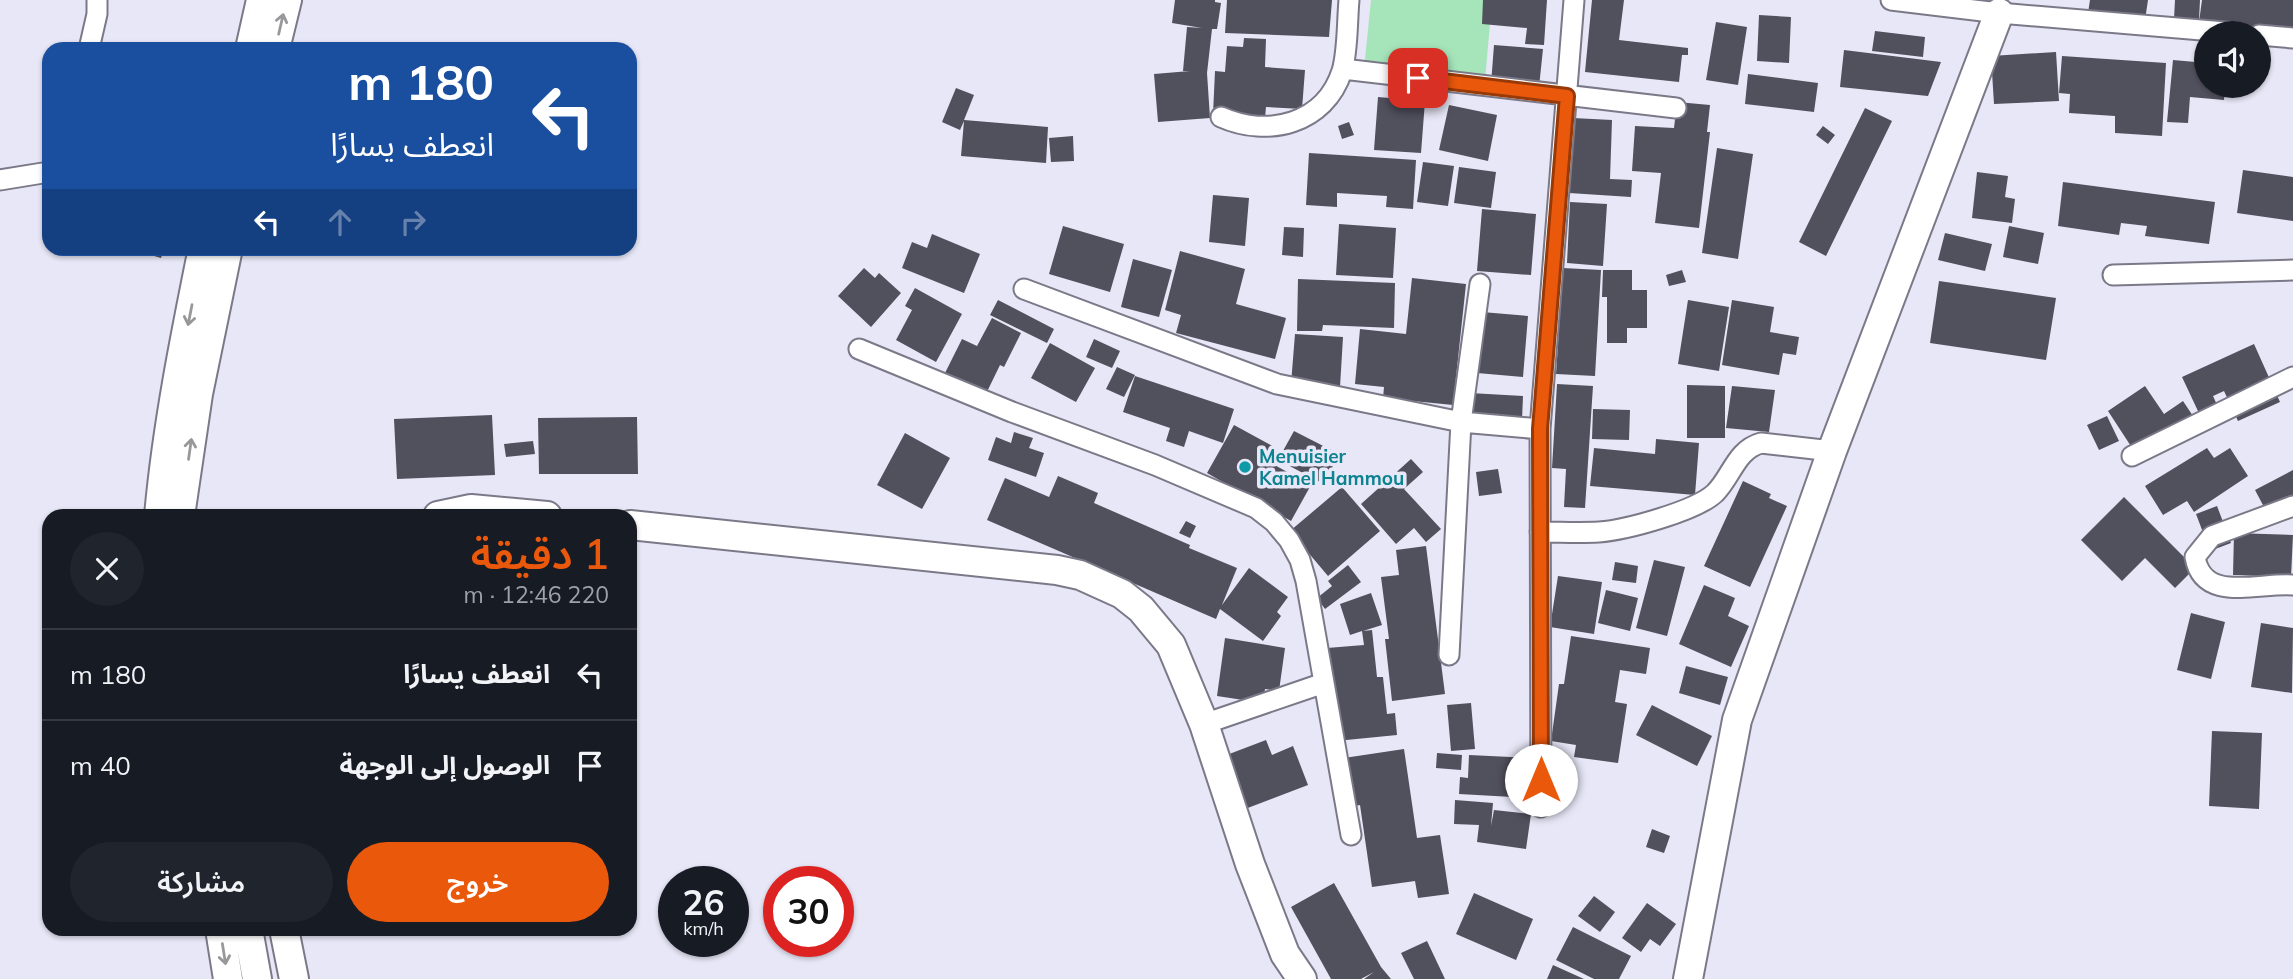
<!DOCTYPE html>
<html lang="ar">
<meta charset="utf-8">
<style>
:root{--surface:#171b24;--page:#20242c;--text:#f1f3f6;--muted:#9ea1a6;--line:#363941;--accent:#ea580c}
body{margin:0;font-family:Mulish,"Noto Sans Arabic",sans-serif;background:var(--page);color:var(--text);direction:rtl;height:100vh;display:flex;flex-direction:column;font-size:26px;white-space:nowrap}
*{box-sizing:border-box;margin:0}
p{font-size:23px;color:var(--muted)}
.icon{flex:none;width:38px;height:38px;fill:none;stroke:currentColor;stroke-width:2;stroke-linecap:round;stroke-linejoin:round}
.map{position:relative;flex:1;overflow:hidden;direction:ltr}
.drawer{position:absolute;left:42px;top:509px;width:595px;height:427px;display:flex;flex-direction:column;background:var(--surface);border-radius:21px;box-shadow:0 2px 5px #0004;direction:rtl}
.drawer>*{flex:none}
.guide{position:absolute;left:42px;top:42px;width:595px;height:214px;border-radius:21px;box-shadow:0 2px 5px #0004;direction:rtl;background:#1a4fa0;color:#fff;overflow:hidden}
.tools{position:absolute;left:2194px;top:21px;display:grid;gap:14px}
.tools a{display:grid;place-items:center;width:77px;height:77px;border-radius:50%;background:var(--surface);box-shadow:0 2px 5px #0004;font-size:35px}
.speed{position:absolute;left:658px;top:866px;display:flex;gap:14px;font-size:35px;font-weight:700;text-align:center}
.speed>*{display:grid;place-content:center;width:91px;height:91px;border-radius:50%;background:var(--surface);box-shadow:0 2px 5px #0004;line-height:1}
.speed small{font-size:18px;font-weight:400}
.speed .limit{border:10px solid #d22;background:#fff;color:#111}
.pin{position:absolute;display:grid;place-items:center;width:60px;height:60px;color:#fff;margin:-30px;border-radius:14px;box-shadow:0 4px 10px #0006}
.me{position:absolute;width:77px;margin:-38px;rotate:0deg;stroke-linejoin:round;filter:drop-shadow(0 0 5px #0008)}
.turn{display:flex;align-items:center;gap:24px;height:147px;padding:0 28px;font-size:32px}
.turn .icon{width:91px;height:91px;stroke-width:2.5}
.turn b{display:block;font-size:49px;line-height:60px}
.lanes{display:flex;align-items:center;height:66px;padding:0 28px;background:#0003;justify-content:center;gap:35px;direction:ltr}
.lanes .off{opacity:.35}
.round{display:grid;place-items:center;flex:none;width:74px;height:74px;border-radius:37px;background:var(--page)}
.overview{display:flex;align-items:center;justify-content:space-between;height:119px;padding:0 28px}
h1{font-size:42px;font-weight:600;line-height:52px;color:var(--accent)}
.cta{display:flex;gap:14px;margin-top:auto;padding:14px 28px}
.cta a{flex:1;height:80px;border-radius:42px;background:var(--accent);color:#fff;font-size:28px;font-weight:600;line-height:80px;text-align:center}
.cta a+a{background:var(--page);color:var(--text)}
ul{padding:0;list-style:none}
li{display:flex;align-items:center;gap:21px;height:91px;padding:0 28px;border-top:2px solid var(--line)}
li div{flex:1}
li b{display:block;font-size:26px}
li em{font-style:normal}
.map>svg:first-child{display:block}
.green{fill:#a6e5ba}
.building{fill:#51505d}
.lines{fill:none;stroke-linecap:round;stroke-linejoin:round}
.street-casing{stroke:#7b7988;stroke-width:23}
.secondary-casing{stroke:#7b7988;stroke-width:32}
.street{stroke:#fff;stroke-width:19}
.secondary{stroke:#fff;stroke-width:28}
.oneway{stroke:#98979a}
.route-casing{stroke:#983908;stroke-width:18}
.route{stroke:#ea580c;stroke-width:12}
.culture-dot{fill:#0f9aa8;stroke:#e8e7f7;stroke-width:2.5}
.labels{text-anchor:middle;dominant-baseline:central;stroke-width:7;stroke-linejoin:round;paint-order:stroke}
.culture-label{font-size:19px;font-weight:bold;fill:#0d838f;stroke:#e8e7f7;text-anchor:start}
</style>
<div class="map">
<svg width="2293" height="979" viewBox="0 0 2293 979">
<rect width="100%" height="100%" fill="#e8e7f7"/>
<path class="green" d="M 1371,0 L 1492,0 L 1485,81 L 1364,69 Z"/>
<path class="building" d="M 1175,0 L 1215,0 L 1215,2 L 1221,3 L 1217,29 L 1212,29 L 1207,73 L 1210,118 L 1158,122 L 1154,74 L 1190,71 L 1183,71 L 1187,27 L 1202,28 L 1172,23 Z
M 1227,0 L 1332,0 L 1329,37 L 1225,33 Z
M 1483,0 L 1547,0 L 1544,45 L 1525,44 L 1527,28 L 1482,24 Z
M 1592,0 L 1624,0 L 1619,40 L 1688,48 L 1688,55 L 1682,55 L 1679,82 L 1585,72 Z
M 2090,0 L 2148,0 L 2145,20 L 2088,13 Z
M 2175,0 L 2200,0 L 2199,20 L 2174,19 Z
M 2202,0 L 2293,0 L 2293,33 L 2199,22 Z
M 1759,15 L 1791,17 L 1789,63 L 1757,61 Z
M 1716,22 L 1747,27 L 1738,85 L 1706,80 Z
M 1875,31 L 1925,37 L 1923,57 L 1872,51 Z
M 1244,38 L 1266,39 L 1265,67 L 1305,70 L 1302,109 L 1266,107 L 1265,118 L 1213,114 L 1215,71 L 1225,72 L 1227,46 L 1243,47 Z
M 1494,45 L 1543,49 L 1539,87 L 1491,84 Z
M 1844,50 L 1941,62 L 1928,96 L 1840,87 Z
M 2056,52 L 2059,101 L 1994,104 L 1991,56 Z
M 2062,56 L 2166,63 L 2162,136 L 2115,133 L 2115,116 L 2069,113 L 2070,94 L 2059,93 Z
M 2173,60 L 2207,63 L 2207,86 L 2225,86 L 2224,100 L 2190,97 L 2188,123 L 2167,122 Z
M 1748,74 L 1818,83 L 1814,112 L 1745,104 Z
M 956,88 L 974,95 L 964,120 L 1048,127 L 1046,163 L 961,156 L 964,121 L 960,130 L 942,122 Z
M 1378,97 L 1425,101 L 1421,153 L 1374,150 Z
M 1677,102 L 1710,105 L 1707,132 L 1710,132 L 1699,228 L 1655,223 L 1661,173 L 1632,171 L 1635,126 L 1674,128 Z
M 1449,105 L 1497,115 L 1488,161 L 1439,150 Z
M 1865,108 L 1892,121 L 1826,256 L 1799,242 Z
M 1573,118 L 1612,120 L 1610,179 L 1632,180 L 1631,197 L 1569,193 Z
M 1349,122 L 1354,135 L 1342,139 L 1338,126 Z
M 1823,126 L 1835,135 L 1828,144 L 1816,135 Z
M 1073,136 L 1074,161 L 1051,162 L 1049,138 Z
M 1717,148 L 1753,154 L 1738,259 L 1702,253 Z
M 1309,153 L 1416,160 L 1413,209 L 1386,207 L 1387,196 L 1337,193 L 1337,207 L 1306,205 Z
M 1423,162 L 1454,166 L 1448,206 L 1417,202 Z
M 1459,167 L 1496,172 L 1491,208 L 1454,203 Z
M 2243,170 L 2293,177 L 2293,221 L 2237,213 Z
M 1977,172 L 2008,176 L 2005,197 L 2015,199 L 2012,223 L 1972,218 Z
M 2063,182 L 2215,202 L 2209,244 L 2145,236 L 2147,226 L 2121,223 L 2119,235 L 2058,226 Z
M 1213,195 L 1249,198 L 1245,246 L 1209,242 Z
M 1570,202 L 1607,204 L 1603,266 L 1567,263 Z
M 1482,209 L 1536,214 L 1531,275 L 1477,271 Z
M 1339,224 L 1396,228 L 1393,278 L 1336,275 Z
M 1063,226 L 1124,244 L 1110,292 L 1049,274 Z
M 2009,226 L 2044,233 L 2038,264 L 2003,257 Z
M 1284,227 L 1304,228 L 1303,257 L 1282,255 Z
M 1945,233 L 1992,244 L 1985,271 L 1938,260 Z
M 932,234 L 980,254 L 964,293 L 902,268 L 912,242 L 927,248 Z
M 143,248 L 164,248 L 161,258 L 141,252 Z
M 1180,251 L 1245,269 L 1236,304 L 1286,318 L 1275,359 L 1176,333 L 1181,315 L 1165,310 Z
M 1133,259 L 1172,270 L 1159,317 L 1121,307 Z
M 864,268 L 875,278 L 879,273 L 901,293 L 871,327 L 838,296 Z
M 1563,268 L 1601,270 L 1595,376 L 1556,374 Z
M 1603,270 L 1632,270 L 1632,290 L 1647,290 L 1647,328 L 1627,328 L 1627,343 L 1607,343 L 1607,297 L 1602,297 Z
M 1682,270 L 1686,282 L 1669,286 L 1666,275 Z
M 1412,278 L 1466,284 L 1453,405 L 1383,398 L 1384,387 L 1355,384 L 1360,329 L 1406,334 Z
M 1298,279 L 1395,283 L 1394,328 L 1323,325 L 1322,331 L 1297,331 Z
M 1939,281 L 2056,298 L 2046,360 L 1930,343 Z
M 915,288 L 962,314 L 936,362 L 896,340 L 912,310 L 905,306 Z
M 998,300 L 1054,329 L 1047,343 L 990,315 Z
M 1688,300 L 1729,307 L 1719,371 L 1678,364 Z
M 1732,300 L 1774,307 L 1770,332 L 1799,337 L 1796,355 L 1783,353 L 1779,375 L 1722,365 Z
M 1482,312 L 1528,316 L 1523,377 L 1477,373 Z
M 992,318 L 1021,333 L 1004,367 L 1000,365 L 983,400 L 942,379 L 962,339 L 977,346 Z
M 1295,334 L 1343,337 L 1340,387 L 1291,384 Z
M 1094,339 L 1120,351 L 1112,368 L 1086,357 Z
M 1050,343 L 1095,368 L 1076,402 L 1031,378 Z
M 2254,344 L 2280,402 L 2238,421 L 2224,391 L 2213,396 L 2223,418 L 2205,426 L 2182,377 Z
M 1117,367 L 1135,375 L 1124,397 L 1106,389 Z
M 1135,376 L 1234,409 L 1223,443 L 1189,431 L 1184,447 L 1166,441 L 1170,428 L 1123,412 Z
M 1557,384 L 1593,386 L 1585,508 L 1564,507 L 1566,469 L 1552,468 Z
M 1687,385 L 1725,386 L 1725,438 L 1687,438 Z
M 1732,386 L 1775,390 L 1769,432 L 1726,428 Z
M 2145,386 L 2164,414 L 2183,401 L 2195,419 L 2138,457 L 2108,411 Z
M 1470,393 L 1523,396 L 1522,420 L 1468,416 Z
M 1593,409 L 1630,410 L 1629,440 L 1592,439 Z
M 492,415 L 495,475 L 397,479 L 394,419 Z
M 2107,416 L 2119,441 L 2099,450 L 2087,425 Z
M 637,417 L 638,474 L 539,474 L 538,418 Z
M 1234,425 L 1276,448 L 1269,462 L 1311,485 L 1291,521 L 1207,473 Z
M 1294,431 L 1339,454 L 1324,484 L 1278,460 Z
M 1014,432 L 1033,438 L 1029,448 L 1044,453 L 1036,477 L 988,460 L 996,437 L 1011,443 Z
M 905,433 L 950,458 L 922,509 L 877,485 Z
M 1656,439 L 1699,443 L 1695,495 L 1590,486 L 1594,448 L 1655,454 Z
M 533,441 L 535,454 L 506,457 L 504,444 Z
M 2207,448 L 2214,458 L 2230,448 L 2248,476 L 2194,512 L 2187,501 L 2163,515 L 2145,486 Z
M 1411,459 L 1423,472 L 1404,489 L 1441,529 L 1426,542 L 1414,528 L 1396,544 L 1361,504 Z
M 1498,469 L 1502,493 L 1479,496 L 1476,472 Z
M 2293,470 L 2293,513 L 2273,524 L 2255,490 Z
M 1058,476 L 1098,493 L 1094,503 L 1190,545 L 1189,548 L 1237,568 L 1222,605 L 1249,568 L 1288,597 L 1277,612 L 1281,616 L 1263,641 L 1220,609 L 1216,619 L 987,520 L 1005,478 L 1049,497 Z
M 1743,481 L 1771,494 L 1769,498 L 1787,506 L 1750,587 L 1704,566 Z
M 1342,487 L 1380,531 L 1328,576 L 1290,531 Z
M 2124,497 L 2195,568 L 2175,588 L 2145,558 L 2122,581 L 2081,540 Z
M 2217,506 L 2231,543 L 2210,551 L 2196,514 Z
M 1186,521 L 1196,526 L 1190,538 L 1179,533 Z
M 2234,533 L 2293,535 L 2291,577 L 2233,575 Z
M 1426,546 L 1445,694 L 1392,701 L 1385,639 L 1389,639 L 1381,577 L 1399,575 L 1396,550 Z
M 1654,560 L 1685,567 L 1667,636 L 1636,628 Z
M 1615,562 L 1638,566 L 1636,583 L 1612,580 Z
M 1348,565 L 1361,582 L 1325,609 L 1317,598 L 1332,586 L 1328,581 Z
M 1558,576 L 1602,582 L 1594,634 L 1550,627 Z
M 1704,585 L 1735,598 L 1728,616 L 1749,626 L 1731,667 L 1679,644 Z
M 1606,590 L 1638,598 L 1630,631 L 1598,623 Z
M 1371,593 L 1382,625 L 1363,631 L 1372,630 L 1377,677 L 1383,677 L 1387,714 L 1395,713 L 1397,735 L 1336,741 L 1327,648 L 1364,645 L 1362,631 L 1350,635 L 1340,604 Z
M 2191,613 L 2225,622 L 2211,679 L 2177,670 Z
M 2261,623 L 2293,628 L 2292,693 L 2251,687 Z
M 1571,636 L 1650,648 L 1646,674 L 1620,670 L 1615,702 L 1627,704 L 1618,763 L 1574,757 L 1576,745 L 1551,741 L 1559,684 L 1564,684 Z
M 1225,638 L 1285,648 L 1279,691 L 1265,689 L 1263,703 L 1217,696 Z
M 1686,666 L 1728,677 L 1720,705 L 1679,693 Z
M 1471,703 L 1475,749 L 1451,751 L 1447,705 Z
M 1652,705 L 1712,736 L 1697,766 L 1636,735 Z
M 2212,731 L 2262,733 L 2259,809 L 2209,806 Z
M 1266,740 L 1272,755 L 1293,746 L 1308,785 L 1245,809 L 1224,756 Z
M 1404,749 L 1417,838 L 1440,835 L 1449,894 L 1418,898 L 1415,881 L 1372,887 L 1360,805 L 1351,807 L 1344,758 Z
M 1437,753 L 1462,755 L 1461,770 L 1436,768 Z
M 1469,755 L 1533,758 L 1531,798 L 1459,794 L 1460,777 L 1468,778 Z
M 1455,800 L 1493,803 L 1491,826 L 1494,810 L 1531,814 L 1526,849 L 1477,842 L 1479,825 L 1454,824 Z
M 1652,829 L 1670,836 L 1664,853 L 1646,847 Z
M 1334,883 L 1381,967 L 1391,979 L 1364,979 L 1374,972 L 1361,979 L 1331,979 L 1291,907 Z
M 1474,893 L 1533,919 L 1516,960 L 1456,934 Z
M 1594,896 L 1615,912 L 1600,932 L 1578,916 Z
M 1647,903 L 1676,924 L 1660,946 L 1650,939 L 1641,952 L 1622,938 Z
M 1573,927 L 1631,956 L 1619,979 L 1594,979 L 1556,960 Z
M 1427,941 L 1445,979 L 1414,979 L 1401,953 Z
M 1553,965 L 1584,979 L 1547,979 Z"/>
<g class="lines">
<g class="street-casing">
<path id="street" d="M 1891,0 L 1999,13 L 2237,33
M 2259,35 L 2293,38
M 89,49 L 97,14 L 97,0
M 1343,69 L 1676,108
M 1221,117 C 1268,138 1325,124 1342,71 C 1348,51 1347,21 1349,0
M 0,180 L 49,172
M 2113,275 L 2293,270
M 1024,289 L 1277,384 L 1461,422 L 1540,429
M 859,349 L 1012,412 L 1155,465 L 1256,508 L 1274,522 L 1289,540 L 1300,560 L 1306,581 L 1351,835
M 2132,456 L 2293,377
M 2293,506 L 2212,536 L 2195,557 C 2203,604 2259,582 2293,585
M 1540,532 C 1560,532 1580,533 1599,532 C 1626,530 1696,511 1715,493 C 1732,476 1736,450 1761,443 L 1832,451
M 1449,655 L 1461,422 L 1480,284
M 1204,724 L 1324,683
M 1541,807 L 1540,429 L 1574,0"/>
</g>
<g class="secondary-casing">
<path id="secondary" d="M 250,49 L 261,0
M 275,49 L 287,0
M 159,516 C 167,426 185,337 203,248
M 180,516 L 198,394 L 228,248
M 438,516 L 471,509 L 547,516
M 630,525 L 1057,570 L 1080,575 L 1122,594 L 1141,609 L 1171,645 L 1204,724 L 1250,864 L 1285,954 L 1302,979
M 220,929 L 228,979
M 248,929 L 257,979
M 284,929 L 294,979
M 1688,979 L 1737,720 L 1832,451 L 1999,13"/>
</g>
<use href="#street" class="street"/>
<use href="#secondary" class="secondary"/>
</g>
<defs><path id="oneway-shaft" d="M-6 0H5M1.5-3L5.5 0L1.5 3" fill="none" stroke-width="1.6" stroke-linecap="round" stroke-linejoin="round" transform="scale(1.75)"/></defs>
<g class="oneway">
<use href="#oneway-shaft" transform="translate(281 24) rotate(-77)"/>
<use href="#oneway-shaft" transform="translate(190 315) rotate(101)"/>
<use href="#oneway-shaft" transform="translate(190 449) rotate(-82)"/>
<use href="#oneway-shaft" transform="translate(224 954) rotate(81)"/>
</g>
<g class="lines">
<g class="route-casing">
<path id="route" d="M 1418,78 L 1567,96 L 1540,429 L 1541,780"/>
</g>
<use href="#route" class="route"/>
</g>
<circle class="culture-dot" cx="1245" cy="467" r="7"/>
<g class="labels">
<g class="culture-label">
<text x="1259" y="456">Menuisier<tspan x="1259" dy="22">Kamel Hammou</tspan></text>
</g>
</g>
</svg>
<div class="tools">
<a><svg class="icon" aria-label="sound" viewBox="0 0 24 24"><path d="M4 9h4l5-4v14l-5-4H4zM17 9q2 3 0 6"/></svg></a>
</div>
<div class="speed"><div>26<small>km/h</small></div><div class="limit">30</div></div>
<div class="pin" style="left:1418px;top:78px;background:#d93025"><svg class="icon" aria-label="arrive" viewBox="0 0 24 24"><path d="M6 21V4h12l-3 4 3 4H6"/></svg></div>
<svg class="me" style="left:1541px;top:780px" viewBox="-20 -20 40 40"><circle r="19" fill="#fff"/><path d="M0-13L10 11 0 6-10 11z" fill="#ea580c"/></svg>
<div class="guide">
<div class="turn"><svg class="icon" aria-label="left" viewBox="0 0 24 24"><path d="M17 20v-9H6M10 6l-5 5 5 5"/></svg><div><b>180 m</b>انعطف يسارًا</div></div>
<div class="lanes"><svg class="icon" aria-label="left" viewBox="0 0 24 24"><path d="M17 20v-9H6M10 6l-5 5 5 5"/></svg><svg class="icon off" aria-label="ahead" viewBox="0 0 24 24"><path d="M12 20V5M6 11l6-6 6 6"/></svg><svg class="icon off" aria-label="right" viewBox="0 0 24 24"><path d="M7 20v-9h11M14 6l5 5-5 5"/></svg></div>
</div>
<section class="drawer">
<div class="overview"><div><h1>1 دقيقة</h1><p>220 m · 12:46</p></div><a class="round"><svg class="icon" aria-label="close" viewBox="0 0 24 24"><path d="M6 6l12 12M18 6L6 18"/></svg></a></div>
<ul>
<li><svg class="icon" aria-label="left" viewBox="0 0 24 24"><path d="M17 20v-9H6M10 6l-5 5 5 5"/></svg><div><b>انعطف يسارًا</b></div><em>180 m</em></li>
<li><svg class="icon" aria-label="arrive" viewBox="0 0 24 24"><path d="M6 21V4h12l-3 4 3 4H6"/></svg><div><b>الوصول إلى الوجهة</b></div><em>40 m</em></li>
</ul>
<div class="cta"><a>خروج</a><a>مشاركة</a></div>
</section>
</div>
